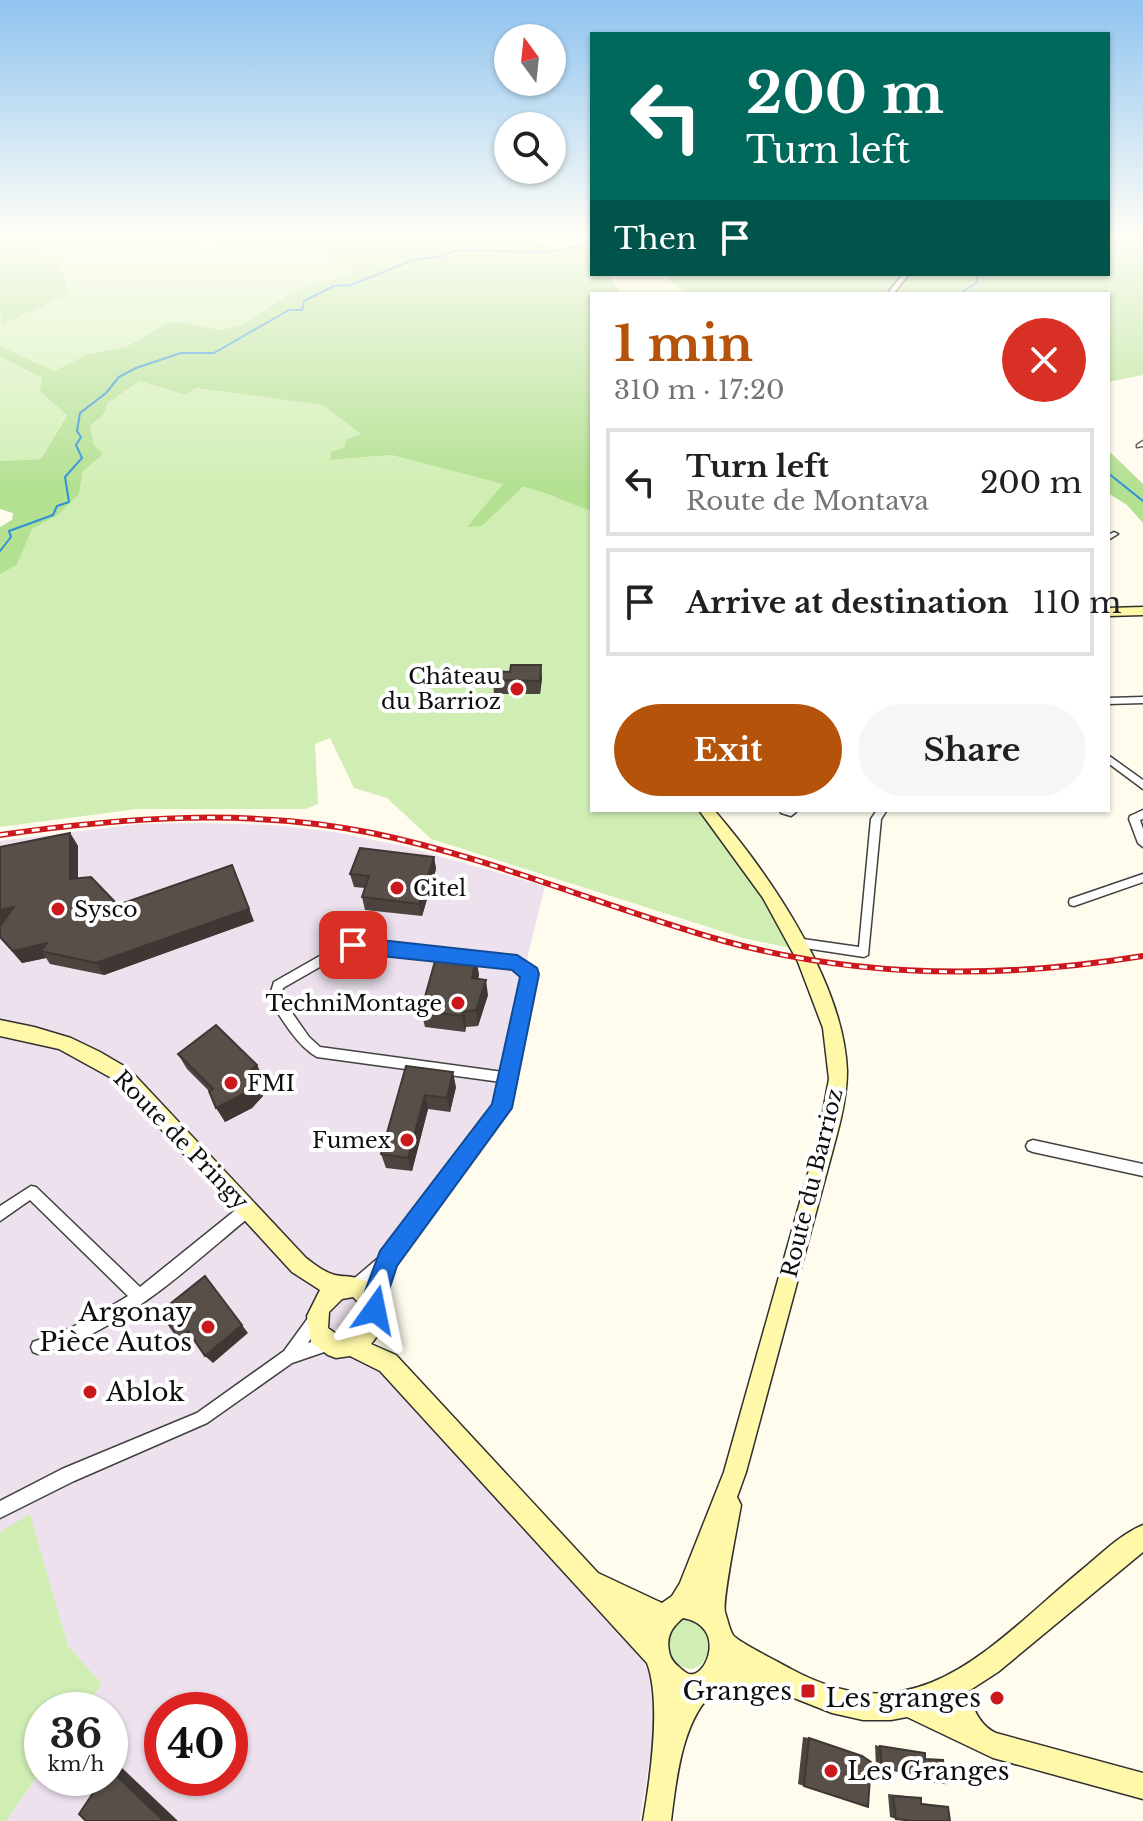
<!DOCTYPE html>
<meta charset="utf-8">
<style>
:root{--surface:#fff;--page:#f6f6f6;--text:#202124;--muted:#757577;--line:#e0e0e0;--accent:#b45309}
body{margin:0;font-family:"Libre Baskerville",serif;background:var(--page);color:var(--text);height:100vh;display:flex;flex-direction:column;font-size:30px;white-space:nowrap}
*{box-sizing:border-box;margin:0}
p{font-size:26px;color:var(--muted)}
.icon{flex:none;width:44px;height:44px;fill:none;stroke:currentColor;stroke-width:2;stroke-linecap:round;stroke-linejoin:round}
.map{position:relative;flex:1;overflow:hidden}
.side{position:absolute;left:590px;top:292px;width:520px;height:520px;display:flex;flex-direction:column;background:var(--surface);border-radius:0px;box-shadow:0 2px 6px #0004}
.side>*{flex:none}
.hud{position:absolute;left:590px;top:32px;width:520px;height:244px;border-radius:0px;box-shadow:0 2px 6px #0004;background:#00695c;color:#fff;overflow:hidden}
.needle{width:52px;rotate:345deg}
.buttons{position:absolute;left:494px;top:24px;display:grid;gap:16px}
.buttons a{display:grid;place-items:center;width:72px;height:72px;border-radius:50%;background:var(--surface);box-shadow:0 2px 6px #0004;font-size:40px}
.speed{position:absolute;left:24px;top:1692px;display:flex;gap:16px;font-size:40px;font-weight:700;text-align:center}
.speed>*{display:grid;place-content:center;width:104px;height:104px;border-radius:50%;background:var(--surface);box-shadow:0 2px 6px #0004;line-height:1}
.speed small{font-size:20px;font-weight:400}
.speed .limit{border:12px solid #d22;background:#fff;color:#111}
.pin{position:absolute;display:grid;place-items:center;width:68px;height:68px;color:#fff;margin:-34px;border-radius:16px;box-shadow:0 4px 12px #0006}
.me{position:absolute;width:88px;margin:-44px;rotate:12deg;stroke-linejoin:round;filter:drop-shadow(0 0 6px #0008)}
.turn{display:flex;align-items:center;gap:28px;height:168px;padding:0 24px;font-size:36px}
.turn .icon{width:104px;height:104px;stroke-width:2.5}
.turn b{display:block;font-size:56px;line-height:68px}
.then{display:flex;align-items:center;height:76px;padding:0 24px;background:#0003;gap:16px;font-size:30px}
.round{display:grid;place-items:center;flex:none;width:84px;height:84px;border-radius:42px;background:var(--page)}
.head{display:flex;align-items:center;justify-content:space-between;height:136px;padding:0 24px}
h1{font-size:48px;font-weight:700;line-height:60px;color:var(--accent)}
.action{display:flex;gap:16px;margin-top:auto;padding:16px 24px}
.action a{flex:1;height:92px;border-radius:48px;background:var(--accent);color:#fff;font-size:32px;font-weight:700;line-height:92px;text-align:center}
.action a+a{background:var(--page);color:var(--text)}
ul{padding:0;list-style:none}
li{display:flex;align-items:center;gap:24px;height:108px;margin:0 16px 12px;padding:0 8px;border:4px solid var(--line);border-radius:0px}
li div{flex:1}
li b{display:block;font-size:30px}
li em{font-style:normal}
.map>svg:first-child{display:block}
.industrial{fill:#ece1ed;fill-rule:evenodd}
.farmland{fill:#f8f5cb}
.green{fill:#d0eeb4}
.forest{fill:#b3e091}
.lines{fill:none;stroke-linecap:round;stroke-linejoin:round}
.stream{stroke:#2d91da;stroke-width:2}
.street-casing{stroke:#414141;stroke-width:3}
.secondary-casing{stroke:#303030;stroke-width:3}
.street{fill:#fff;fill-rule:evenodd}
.secondary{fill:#fff8a9;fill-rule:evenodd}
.rail-casing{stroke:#cb181c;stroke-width:6}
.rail{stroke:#fff;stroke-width:3;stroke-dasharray:8;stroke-linecap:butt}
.wall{fill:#4c443f}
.shaded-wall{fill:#3e3733}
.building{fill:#584f49;stroke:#3e3733;stroke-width:2}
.route{fill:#1a73e8;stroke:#114b97;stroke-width:2}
.poi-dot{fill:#cb181c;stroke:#fff;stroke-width:3}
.labels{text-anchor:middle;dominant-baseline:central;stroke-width:8;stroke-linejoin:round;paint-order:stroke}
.poi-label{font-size:22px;fill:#0e0e0e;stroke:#fff;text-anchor:end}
.street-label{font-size:22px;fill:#0e0e0e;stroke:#fff}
.near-poi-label{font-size:26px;fill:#0e0e0e;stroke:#fff;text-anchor:end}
</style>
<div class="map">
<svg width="1143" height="1821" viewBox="0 0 1143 1821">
<rect width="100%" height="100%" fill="#fffcee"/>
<path class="industrial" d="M 201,823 L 273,825 L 335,832 L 407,847 L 545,886 L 491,1106 L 346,1318 L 502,1499 L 635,1641 L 659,1698 L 640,1821 L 6,1821 L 42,1770 L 42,1778 L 110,1778 L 110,1710 L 84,1710 L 102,1684 L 68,1646 L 30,1515 L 0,1532 L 0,841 L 139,824 ZM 162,1710 L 230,1710 L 230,1778 L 162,1778 Z"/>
<path class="farmland" d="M 607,274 L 662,274 L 687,294 L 621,294 Z"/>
<path class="green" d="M 0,235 L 204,235 L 201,240 L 213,249 L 218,244 L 208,242 L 219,235 L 312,235 L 314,245 L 357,270 L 292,292 L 244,324 L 222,330 L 171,321 L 124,347 L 88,354 L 54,371 L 0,346 L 0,315 L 3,324 L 70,294 L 63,268 L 20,244 L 0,244 Z
M 0,357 L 42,378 L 59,407 L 67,414 L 41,459 L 0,461 Z
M 140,381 L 185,395 L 196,388 L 323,405 L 362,434 L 330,460 L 391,455 L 504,484 L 468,526 L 483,525 L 523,487 C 549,492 567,504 592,511 L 592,810 L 711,810 L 790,948 L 743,938 L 431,839 L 387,798 L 354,788 L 330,738 L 315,744 L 318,804 L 305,809 L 137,809 L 0,827 L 0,574 L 17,565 L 32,529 L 58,515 L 79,494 L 83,471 L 94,445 L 90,426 L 104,414 L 108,403 Z
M 30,1514 L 68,1646 L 102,1684 L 84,1710 L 42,1710 L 42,1770 L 6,1821 L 0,1821 L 0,1532 Z
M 687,1617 C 712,1623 718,1659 693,1669 C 664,1669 658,1624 687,1617 Z"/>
<path class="forest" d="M 312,235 L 524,235 L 523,237 L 560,249 L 592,239 L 592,274 L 607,274 L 621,294 L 592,294 L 592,511 C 567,504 549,492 523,487 L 482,526 L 467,527 L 503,484 L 391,455 L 330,460 L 331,452 L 344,448 L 347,439 L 361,434 L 323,405 L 196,388 L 185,395 L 140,381 L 108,403 L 104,414 L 90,426 L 94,445 L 103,454 L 83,471 L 79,494 L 58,515 L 32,529 L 17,565 L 0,574 L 0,527 L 12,520 L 13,513 L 0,509 L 0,461 L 41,459 L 67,415 L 40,391 L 42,378 L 0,357 L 0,346 L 54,371 L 88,354 L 125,347 L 171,321 L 222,330 L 244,324 L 292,292 L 356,271 L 314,245 Z
M 1108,235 L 1143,235 L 1143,375 L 1108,382 L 1108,294 L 687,294 L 662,274 L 1108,274 Z
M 0,244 C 47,243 57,249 70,294 L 3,324 L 0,315 Z
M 1108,450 L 1143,484 L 1143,523 L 1127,505 L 1108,493 Z"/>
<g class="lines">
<path class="stream" d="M 451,249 L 458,235
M 965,294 L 962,292 L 976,283 L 978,274
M 1108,473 L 1143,501
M 0,551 L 11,537 L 9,531 L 53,515 L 57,506 L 69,502 L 65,477 L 82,458 L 76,445 L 81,437 L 77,431 L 80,413 L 106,393 L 119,377 L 136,368 L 181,353 L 214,353 L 289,310 L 302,310 L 304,301 L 334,286 L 351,285 L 413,260 L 443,256 L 456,250 L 547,252 L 592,243"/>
<g class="street-casing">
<path id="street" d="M 903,274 L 909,274 L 893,294 L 887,294 Z
M 1143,441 L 1143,446 L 1137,447 L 1137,445 Z
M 1114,532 L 1118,534 L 1108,540 L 1108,535 Z
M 1143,697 L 1143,703 L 1108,704 L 1108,698 Z
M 1108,755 L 1143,780 L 1143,789 L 1108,763 Z
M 780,810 L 795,810 L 796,812 L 791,816 L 781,813 Z
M 877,810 L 887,810 L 881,819 L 868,955 L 864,957 L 792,946 L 790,943 L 792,940 L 796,938 L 859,947 L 871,819 Z
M 1143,810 L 1143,819 L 1140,820 L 1143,829 L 1143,847 L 1138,843 L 1129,819 L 1130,816 Z
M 1143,874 L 1143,882 L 1074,906 L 1070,905 L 1069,902 L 1070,899 Z
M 357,940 L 517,958 L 521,960 L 536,974 L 515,1075 L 516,1078 L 506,1112 L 393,1264 L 378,1307 L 373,1309 L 368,1307 L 366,1302 L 373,1281 L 355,1294 L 350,1292 L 348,1287 L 350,1282 L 383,1254 L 496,1106 L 501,1082 L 317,1057 C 298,1047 280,1017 269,998 L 274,982 L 339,945 ZM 357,950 L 514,967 L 524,976 L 503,1072 L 320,1047 L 309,1037 L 281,997 L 283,988 L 346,952 Z
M 1033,1140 L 1143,1164 L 1143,1176 L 1033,1152 L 1028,1150 L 1026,1146 L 1028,1142 Z
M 31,1186 L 36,1187 L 140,1287 L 243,1204 L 248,1202 L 253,1204 L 255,1209 L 253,1214 C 204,1254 157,1299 101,1329 C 81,1340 60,1347 38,1354 L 33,1352 L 31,1347 L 33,1342 L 66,1330 L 91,1318 L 128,1296 L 30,1200 L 0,1221 L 0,1206 Z
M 316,1312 L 321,1314 L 323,1319 L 308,1343 L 328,1337 L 333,1339 L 335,1344 L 333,1349 L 292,1363 L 207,1423 L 74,1481 L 0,1518 L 0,1501 L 62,1469 L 197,1413 L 284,1351 L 311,1314 Z"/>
</g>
<g class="secondary-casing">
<path id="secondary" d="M 1143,607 L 1143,615 L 1108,616 L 1108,608 Z
M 699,810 L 714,810 C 770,875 844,983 847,1071 C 847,1094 842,1116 836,1138 L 746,1472 L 737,1497 L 741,1505 C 738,1523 722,1601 725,1612 C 727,1618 730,1631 733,1635 C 738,1642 781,1663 791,1669 C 920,1739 991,1644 1084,1568 C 1102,1553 1121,1534 1143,1525 L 1143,1552 L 998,1672 L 967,1692 C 974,1709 979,1725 996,1733 L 1143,1773 L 1143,1799 L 993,1758 L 907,1717 L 891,1720 L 863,1720 L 832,1713 L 794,1698 L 715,1691 C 682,1718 676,1781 671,1821 L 643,1821 C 650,1780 662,1702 647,1663 L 380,1371 L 350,1356 L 336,1358 L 328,1355 L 311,1342 L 307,1316 L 320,1290 L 292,1272 L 117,1081 L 59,1049 L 0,1036 L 0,1020 L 34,1027 L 71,1038 L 100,1052 L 129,1069 L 306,1258 C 313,1263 320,1269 327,1272 C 338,1278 347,1275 357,1278 C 389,1286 390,1323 371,1344 L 396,1355 L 598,1573 L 662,1603 L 672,1596 L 680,1583 L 724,1472 L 818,1138 L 829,1079 L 823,1028 L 798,962 L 763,898 ZM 353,1297 L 363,1307 C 366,1323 355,1335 339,1336 L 328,1328 L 329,1312 L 342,1299 ZM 683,1618 C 728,1626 706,1679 689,1674 C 687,1674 680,1668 679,1667 C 673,1662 670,1658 669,1651 C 666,1636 672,1627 683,1618 Z"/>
</g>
<use href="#street" class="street"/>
<use href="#secondary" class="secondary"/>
<g class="rail-casing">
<path id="rail" d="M 0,835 C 124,817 249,808 372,833 C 493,858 606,908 724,941 C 862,979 1002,979 1143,956"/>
</g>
<use href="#rail" class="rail"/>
</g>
<path class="wall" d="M 542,678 L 540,694 L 494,694 L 493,680 Z
M 70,833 L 78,846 L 78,879 L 118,905 L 254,921 L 104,975 L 50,964 L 46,958 L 22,963 L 0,938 L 0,926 L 1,924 L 0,924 L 0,847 Z
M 434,857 L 436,869 L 422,916 L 365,910 L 362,897 L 365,888 L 354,887 L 350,874 Z
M 476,959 L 479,975 L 478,979 L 488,995 L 478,1026 L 466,1027 L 465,1032 L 425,1027 L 421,1011 Z
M 178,1054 L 257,1065 L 264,1080 L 258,1085 L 263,1096 L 252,1108 L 225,1122 L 209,1091 L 187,1069 Z
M 406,1066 L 456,1087 L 450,1112 L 428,1109 L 412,1171 L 386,1168 L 381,1154 Z
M 803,1737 L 809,1738 L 868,1807 L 798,1784 Z
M 875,1745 L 925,1758 L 927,1781 L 921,1780 L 920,1775 L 876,1767 Z
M 888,1794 L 915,1797 L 921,1798 L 921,1803 L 948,1807 L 896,1819 L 890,1817 Z"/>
<path class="shaded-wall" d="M 541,665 L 542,678 L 540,694 L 540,681 Z
M 70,833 L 78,846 L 78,892 L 70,879 Z
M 434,857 L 436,869 L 422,916 L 419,904 Z
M 232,865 L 254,921 L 104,975 L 96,963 Z
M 14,907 L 23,920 L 0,924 L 0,910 Z
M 47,943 L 41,951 L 46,958 L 22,963 L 13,951 Z
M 476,959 L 479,975 L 474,994 L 472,978 Z
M 486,980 L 488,995 L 478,1026 L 476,1010 Z
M 464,1012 L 466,1027 L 465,1032 L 462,1016 Z
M 257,1065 L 264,1080 L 258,1085 L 263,1096 L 252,1108 L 225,1122 L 216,1108 L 251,1070 Z
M 453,1072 L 456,1087 L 450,1112 L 447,1098 Z
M 425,1095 L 428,1109 L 412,1171 L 408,1158 Z
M 205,1276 L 248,1333 L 213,1363 L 205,1356 Z
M 188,1331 L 196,1339 L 187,1346 L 179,1339 Z
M 121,1767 L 178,1821 L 164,1821 L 110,1770 L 110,1769 Z"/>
<path class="building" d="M 511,665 L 541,665 L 540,681 L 493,680 L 494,671 L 510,672 Z
M 70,833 L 70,879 L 91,877 L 118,905 L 232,865 L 249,909 L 96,963 L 41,951 L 47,943 L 13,951 L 0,937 L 0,926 L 14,907 L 0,910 L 0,847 Z
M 360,848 L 434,857 L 419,904 L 362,897 L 369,876 L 350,874 Z
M 437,954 L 476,959 L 472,978 L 486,980 L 476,1010 L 464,1012 L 462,1016 L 421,1011 Z
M 216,1025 L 257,1065 L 251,1070 L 256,1081 L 245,1093 L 216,1108 L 209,1091 L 213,1089 L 178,1054 Z
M 406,1066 L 453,1072 L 447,1098 L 425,1095 L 408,1158 L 381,1154 Z
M 205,1276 L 242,1325 L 205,1356 L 188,1331 L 179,1339 L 160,1312 Z
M 809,1738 L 862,1756 L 871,1762 L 868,1807 L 804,1786 Z
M 880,1746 L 925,1753 L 925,1759 L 943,1760 L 945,1783 L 927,1781 L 926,1776 L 882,1768 Z
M 110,1770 L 164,1821 L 86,1821 L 79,1814 L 103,1778 L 110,1778 Z
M 893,1796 L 921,1798 L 921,1804 L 948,1807 L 950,1821 L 913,1821 L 896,1819 Z"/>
<linearGradient id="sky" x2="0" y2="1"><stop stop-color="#90c4f0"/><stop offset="0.48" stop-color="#fffef7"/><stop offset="1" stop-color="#fffef7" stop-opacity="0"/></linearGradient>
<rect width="1143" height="490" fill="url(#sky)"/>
<path class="route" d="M 353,937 L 517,955 L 537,968 L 539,974 L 512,1108 L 397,1266 L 385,1302 L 387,1310 L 384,1319 L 375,1322 L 367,1319 L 361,1302 L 380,1251 L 492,1104 L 520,977 L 512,970 L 353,953 L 346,950 L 343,945 L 346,940 Z"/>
<g class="poi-dot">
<circle cx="517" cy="689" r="8"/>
<circle cx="397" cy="888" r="8"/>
<circle cx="58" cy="909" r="8"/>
<circle cx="458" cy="1003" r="8"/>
<circle cx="231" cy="1083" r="8"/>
<circle cx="407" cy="1140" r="8"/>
<circle cx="208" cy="1327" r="8"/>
<circle cx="90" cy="1392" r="8"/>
<rect x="800" y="1683" width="16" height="16" rx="4"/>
<circle cx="997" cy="1698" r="8"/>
<circle cx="831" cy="1771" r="8"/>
</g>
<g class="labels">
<g class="poi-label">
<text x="501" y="676">Château<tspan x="501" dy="25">du Barrioz</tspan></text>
<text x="413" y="888" text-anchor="start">Citel</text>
<text x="74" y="909" text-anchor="start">Sysco</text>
<text x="442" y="1003">TechniMontage</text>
<text x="247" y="1083" text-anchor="start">FMI</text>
<text x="391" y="1140">Fumex</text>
</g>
<g class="street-label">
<text transform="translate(181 1140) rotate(46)">Route de Pringy</text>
<text transform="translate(812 1183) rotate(-76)">Route du Barrioz</text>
</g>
<g class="near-poi-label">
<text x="192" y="1312">Argonay<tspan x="192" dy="30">Pièce Autos</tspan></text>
<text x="106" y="1392" text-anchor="start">Ablok</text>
<text x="792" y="1691">Granges</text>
<text x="981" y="1698">Les granges</text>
<text x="847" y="1771" text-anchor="start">Les Granges</text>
</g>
</g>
</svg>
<div class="buttons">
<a><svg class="needle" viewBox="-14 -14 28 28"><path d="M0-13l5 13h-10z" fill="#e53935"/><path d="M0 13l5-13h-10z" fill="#757577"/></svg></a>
<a><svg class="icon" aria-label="search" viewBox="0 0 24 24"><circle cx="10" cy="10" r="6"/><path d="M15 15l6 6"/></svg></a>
</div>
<div class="speed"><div>36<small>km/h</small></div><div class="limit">40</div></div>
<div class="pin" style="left:353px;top:945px;background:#d93025"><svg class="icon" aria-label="arrive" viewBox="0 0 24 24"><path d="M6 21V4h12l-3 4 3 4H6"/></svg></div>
<svg class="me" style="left:375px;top:1310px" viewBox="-20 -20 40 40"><path d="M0-17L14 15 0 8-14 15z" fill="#1a73e8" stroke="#fff" stroke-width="4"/></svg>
<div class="hud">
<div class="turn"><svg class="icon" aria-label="left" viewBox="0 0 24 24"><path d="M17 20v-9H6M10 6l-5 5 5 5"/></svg><div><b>200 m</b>Turn left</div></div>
<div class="then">Then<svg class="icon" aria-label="arrive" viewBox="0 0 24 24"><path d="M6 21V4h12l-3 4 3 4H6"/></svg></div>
</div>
<section class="side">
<div class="head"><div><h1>1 min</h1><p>310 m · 17:20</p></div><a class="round" style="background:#d93025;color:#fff"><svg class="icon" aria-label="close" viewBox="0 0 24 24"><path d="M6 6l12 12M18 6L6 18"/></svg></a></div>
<ul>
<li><svg class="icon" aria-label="left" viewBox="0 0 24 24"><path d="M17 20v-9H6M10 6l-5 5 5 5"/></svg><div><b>Turn left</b><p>Route de Montava</p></div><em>200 m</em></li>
<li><svg class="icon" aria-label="arrive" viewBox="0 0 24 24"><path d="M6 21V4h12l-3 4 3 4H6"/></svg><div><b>Arrive at destination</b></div><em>110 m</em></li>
</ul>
<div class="action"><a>Exit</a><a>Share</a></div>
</section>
</div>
